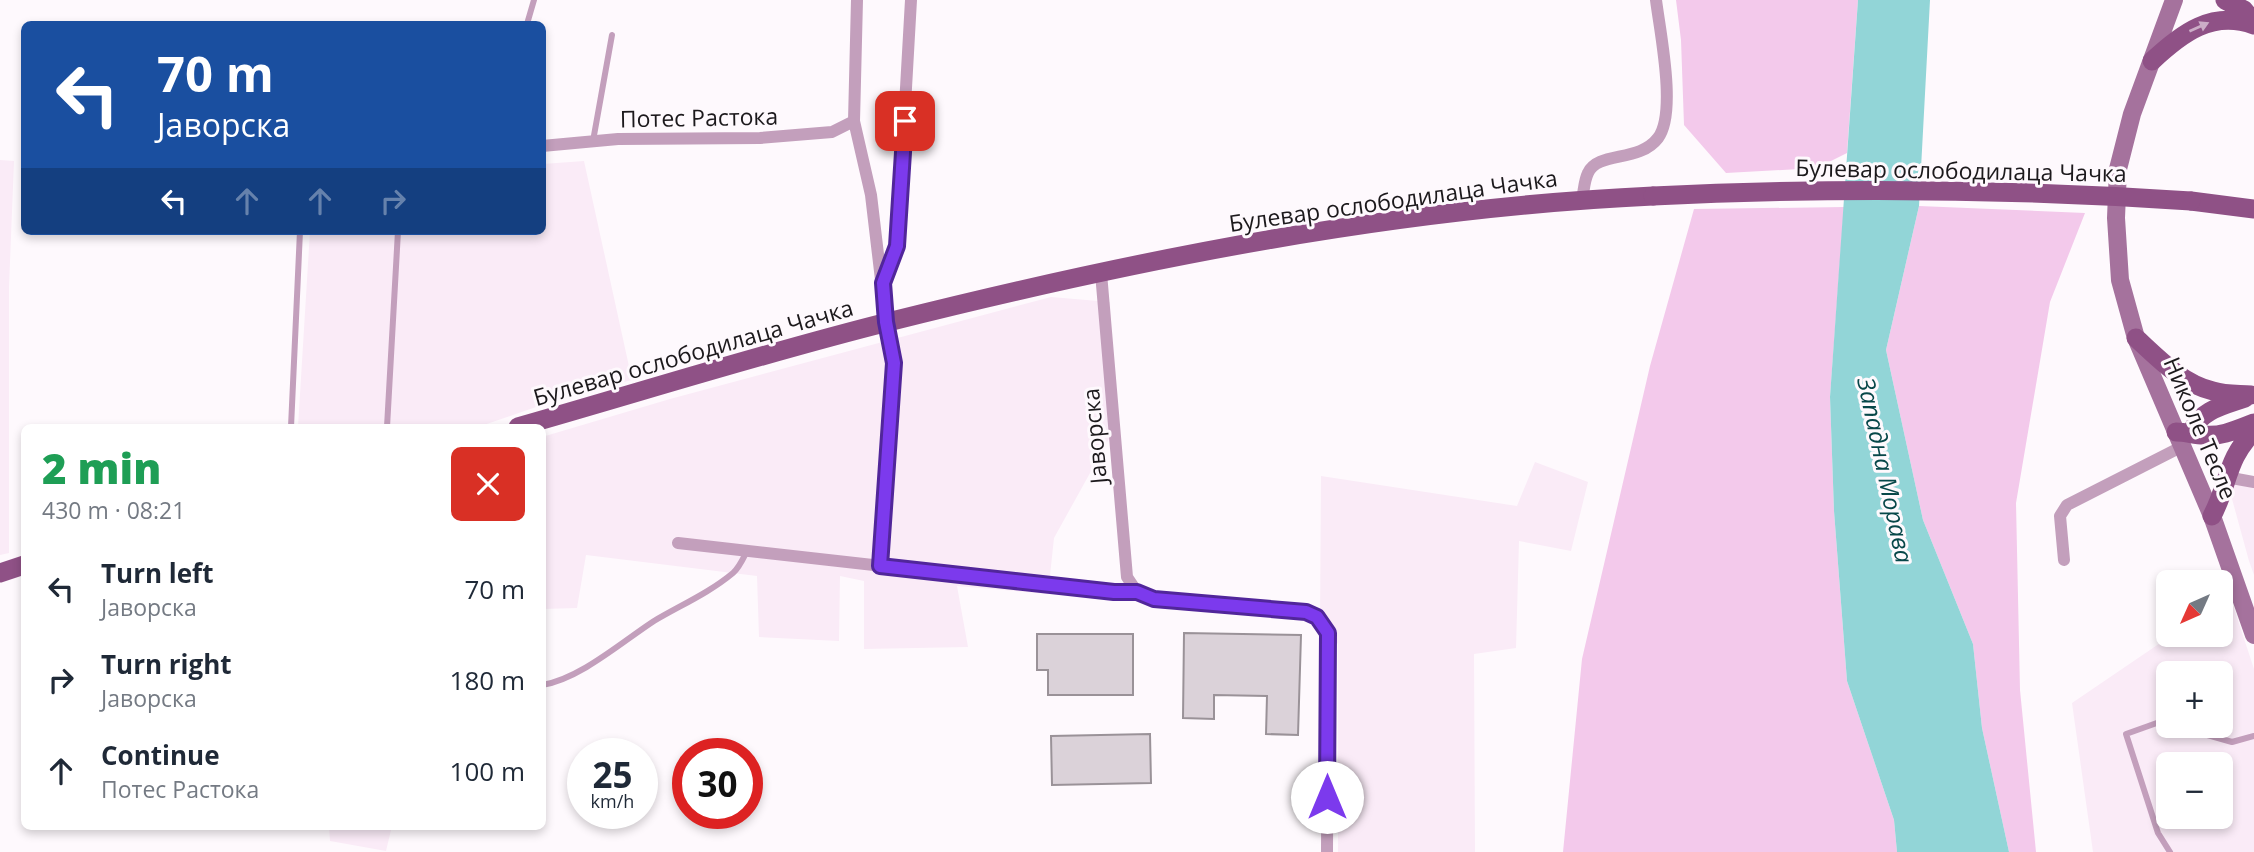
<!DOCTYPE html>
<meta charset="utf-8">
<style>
:root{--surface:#fff;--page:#f6f6f7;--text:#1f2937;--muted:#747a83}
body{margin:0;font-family:"Open Sans",sans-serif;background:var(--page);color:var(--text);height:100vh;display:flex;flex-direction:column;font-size:26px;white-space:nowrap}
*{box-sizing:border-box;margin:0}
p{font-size:23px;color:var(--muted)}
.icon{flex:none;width:38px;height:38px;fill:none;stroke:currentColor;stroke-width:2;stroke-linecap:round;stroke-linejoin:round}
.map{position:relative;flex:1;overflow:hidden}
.details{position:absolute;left:21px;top:424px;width:525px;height:406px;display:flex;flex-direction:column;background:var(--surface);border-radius:10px;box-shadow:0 4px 10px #0003}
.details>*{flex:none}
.banner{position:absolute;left:21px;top:21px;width:525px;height:214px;border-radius:10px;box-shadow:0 4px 10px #0003;background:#1a4fa0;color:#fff;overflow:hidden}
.needle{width:46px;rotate:225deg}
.fabs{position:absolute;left:2156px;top:570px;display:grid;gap:14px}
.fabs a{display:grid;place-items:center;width:77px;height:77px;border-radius:10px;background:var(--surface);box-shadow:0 4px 10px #0003;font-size:35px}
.speed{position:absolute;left:567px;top:738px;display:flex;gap:14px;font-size:35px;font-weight:700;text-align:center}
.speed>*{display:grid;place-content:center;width:91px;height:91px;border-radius:50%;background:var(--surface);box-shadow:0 4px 10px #0003;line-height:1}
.speed small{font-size:18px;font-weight:400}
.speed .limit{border:10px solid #d22;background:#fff;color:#111}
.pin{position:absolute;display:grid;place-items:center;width:60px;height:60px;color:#fff;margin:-30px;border-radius:14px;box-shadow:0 4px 10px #0006}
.me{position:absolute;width:77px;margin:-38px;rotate:0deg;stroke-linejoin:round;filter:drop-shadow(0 0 5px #0008)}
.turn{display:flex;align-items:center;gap:24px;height:147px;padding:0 21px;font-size:32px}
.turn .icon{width:91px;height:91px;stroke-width:2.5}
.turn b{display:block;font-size:49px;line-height:60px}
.lanes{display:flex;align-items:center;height:66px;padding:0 21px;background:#0003;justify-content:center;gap:35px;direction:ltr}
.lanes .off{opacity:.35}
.round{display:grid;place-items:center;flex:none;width:74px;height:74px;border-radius:10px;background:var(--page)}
.headline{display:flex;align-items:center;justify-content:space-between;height:119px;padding:0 21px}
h1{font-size:42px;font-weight:800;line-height:52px;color:#1e9e55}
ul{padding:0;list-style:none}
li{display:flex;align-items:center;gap:21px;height:91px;padding:0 21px}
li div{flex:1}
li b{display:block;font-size:26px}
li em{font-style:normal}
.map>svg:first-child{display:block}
.built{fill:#faebf7;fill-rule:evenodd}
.green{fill:#f3c9eb}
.water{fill:#92d5d7}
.building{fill:#dbd2d9;stroke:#9a9298;stroke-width:2}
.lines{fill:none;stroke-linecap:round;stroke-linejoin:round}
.lane{stroke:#c39fbc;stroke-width:6}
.street{stroke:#c39fbc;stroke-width:12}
.secondary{stroke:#a5729d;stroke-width:18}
.primary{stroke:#8f5186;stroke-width:19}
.primary-bridge{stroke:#8f5186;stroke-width:19}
.oneway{fill:#ccadc7}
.route-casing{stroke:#51269a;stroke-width:18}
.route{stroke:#7c3aed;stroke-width:12}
.labels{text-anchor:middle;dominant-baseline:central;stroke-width:6;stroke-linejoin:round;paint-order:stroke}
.street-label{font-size:23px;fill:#1c191c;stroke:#fef9fd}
.water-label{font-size:24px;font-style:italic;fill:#074749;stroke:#fef9fd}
</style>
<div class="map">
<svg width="2254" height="852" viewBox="0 0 2254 852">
<rect width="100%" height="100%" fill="#fef9fd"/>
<path class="built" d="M 0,160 L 14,161 L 9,287 L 9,553 L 0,555 Z
M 584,161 L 632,380 L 559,399 L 478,427 L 298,427 L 310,231 L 542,231 L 543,164 Z
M 1051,297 L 1110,302 L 1115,428 L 1054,538 L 1048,594 L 957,586 L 968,647 L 864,649 L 864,581 L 840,576 L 839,641 L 759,637 L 757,576 L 586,555 L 577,608 L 543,609 L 542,437 L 670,399 Z
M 1535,462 L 1588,482 L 1571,551 L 1519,541 L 1516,648 L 1474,654 L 1475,852 L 1338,852 L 1338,644 L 1320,624 L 1321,476 L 1517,506 Z
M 2226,477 L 2254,482 L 2254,575 L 2249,561 Z
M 2230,596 L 2254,669 L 2254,852 L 2093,852 L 2072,703 L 2172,635 L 2221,635 L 2221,602 ZM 2168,674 L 2221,674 L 2221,726 L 2168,726 ZM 2168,765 L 2221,765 L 2221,817 L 2168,817 Z
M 329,826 L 392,826 L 386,851 L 330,841 Z"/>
<path class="green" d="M 1676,0 L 1858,0 L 1847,153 L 1817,168 L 1726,173 L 1684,125 L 1681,40 Z
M 1919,206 L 2085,213 L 2050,302 L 2016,503 L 2020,690 L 2036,852 L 2009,852 L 1982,728 L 1973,644 L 1923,520 L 1886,350 Z
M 1844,207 L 1830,397 L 1834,511 L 1847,681 L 1894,820 L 1897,852 L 1563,852 L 1582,659 L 1650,366 L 1694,209 Z"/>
<path class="water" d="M 1858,0 L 1930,0 L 1919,206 L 1886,350 L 1923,520 L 1973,644 L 1982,728 L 2009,852 L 1897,852 L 1894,820 L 1847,681 L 1834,511 L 1830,397 Z"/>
<path class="building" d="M 1184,633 L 1301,635 L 1298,735 L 1266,734 L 1267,696 L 1214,695 L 1214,719 L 1183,718 Z
M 1037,634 L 1133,634 L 1133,695 L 1048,695 L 1048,670 L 1037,670 Z
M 1150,734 L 1151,783 L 1052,785 L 1051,736 Z"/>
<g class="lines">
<path class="lane" d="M 527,24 L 534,0
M 593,141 L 612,35
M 291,427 L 300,231
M 387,427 L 398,231
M 542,685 C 580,679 623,641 654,621 C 681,605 709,593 733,573 C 739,568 743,559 747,551
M 2168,719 L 2126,734 L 2158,833 L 2170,852
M 2196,726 L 2204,734 L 2232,742 L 2254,736"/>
<path class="street" d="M 857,0 L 854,121 L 871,195 L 886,322 L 894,364 L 880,566
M 542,146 L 618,139 L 760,138 L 832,132 L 854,121
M 1582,199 C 1584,191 1584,181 1588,173 C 1598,151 1639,163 1658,138 C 1677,113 1660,32 1656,0
M 1101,273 L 1127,577 L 1137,592 L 1154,599 L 1306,612 L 1316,617 L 1328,633 L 1327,852
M 884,279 L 897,246 L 911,0
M 2226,477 L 2254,482
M 678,543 L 1114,592 L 1137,592
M 2064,560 L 2060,516 L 2067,505 L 2183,446"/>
<path class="secondary" d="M 2174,0 L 2132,114 L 2118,169 L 2116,218 L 2120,280 L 2136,338 L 2212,516 L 2254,635"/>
<path class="primary" d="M 2225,0 L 2244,10 L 2254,22
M 2152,61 C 2182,33 2212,10 2254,25
M 2191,201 L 2254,209
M 2136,338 C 2158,358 2182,384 2213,391 C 2225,395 2238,394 2251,395
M 518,427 C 641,392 764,353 888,322 C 1139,259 1395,208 1653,196
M 2192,431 C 2200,410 2225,405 2245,398
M 2176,432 C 2187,432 2194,435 2204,435 C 2222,437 2238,429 2254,423
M 2212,516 C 2229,484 2226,459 2254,431
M 0,573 L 24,565"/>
<path class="primary-bridge" d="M 1653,196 C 1833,187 2011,189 2191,201"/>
</g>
<defs><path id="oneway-solid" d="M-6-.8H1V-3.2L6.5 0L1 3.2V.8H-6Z" transform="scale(1.75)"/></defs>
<use class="oneway" href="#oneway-solid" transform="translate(2199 27) rotate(-24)"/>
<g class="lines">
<g class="route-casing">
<path id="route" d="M 905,121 L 897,246 L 883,283 L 886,322 L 894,363 L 880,566 L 1114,592 L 1137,592 L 1154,599 L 1306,612 L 1317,617 L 1328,633 L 1327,797"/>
</g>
<use href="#route" class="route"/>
</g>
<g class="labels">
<g class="street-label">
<text transform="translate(699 117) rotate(-1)">Потес Растока</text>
<text transform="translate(1961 170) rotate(1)">Булевар ослободилаца Чачка</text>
<text transform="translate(1393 200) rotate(-8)">Булевар ослободилаца Чачка</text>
<text transform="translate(693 352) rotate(-16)">Булевар ослободилаца Чачка</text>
<text transform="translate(2201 428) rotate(67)">Николе Тесле</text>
<text transform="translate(1094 436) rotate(-95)">Јаворска</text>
</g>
<g class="water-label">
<text transform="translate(1886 470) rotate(78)">Западна Морава</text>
</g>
</g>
</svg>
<div class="fabs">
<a><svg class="needle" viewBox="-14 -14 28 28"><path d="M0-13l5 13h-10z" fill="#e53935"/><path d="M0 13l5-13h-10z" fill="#747a83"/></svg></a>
<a>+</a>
<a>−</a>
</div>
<div class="speed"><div>25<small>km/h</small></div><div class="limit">30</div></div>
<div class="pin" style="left:905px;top:121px;background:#d93025"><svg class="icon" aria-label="arrive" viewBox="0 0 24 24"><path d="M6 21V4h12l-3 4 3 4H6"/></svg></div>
<svg class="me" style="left:1327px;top:797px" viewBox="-20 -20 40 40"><circle r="19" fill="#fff"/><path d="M0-13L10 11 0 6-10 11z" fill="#7c3aed"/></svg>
<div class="banner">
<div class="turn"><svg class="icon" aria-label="left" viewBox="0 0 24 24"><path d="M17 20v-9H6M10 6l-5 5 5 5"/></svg><div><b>70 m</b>Јаворска</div></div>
<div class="lanes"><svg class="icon" aria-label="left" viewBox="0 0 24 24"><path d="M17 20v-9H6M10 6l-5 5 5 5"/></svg><svg class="icon off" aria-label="ahead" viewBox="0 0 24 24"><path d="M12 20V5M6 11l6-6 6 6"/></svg><svg class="icon off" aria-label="ahead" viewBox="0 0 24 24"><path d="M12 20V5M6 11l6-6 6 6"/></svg><svg class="icon off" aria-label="right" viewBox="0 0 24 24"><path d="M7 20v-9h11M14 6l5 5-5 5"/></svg></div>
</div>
<section class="details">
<div class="headline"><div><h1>2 min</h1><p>430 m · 08:21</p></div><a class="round" style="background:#d93025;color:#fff"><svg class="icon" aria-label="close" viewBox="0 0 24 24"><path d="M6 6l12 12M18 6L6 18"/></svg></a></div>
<ul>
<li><svg class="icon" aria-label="left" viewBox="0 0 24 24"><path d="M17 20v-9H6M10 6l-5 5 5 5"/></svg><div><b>Turn left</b><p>Јаворска</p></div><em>70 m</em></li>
<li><svg class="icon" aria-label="right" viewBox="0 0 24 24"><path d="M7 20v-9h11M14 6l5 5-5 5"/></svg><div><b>Turn right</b><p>Јаворска</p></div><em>180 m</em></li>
<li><svg class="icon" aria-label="ahead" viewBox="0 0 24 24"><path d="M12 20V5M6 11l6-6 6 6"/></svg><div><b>Continue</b><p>Потес Растока</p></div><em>100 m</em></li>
</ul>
</section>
</div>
